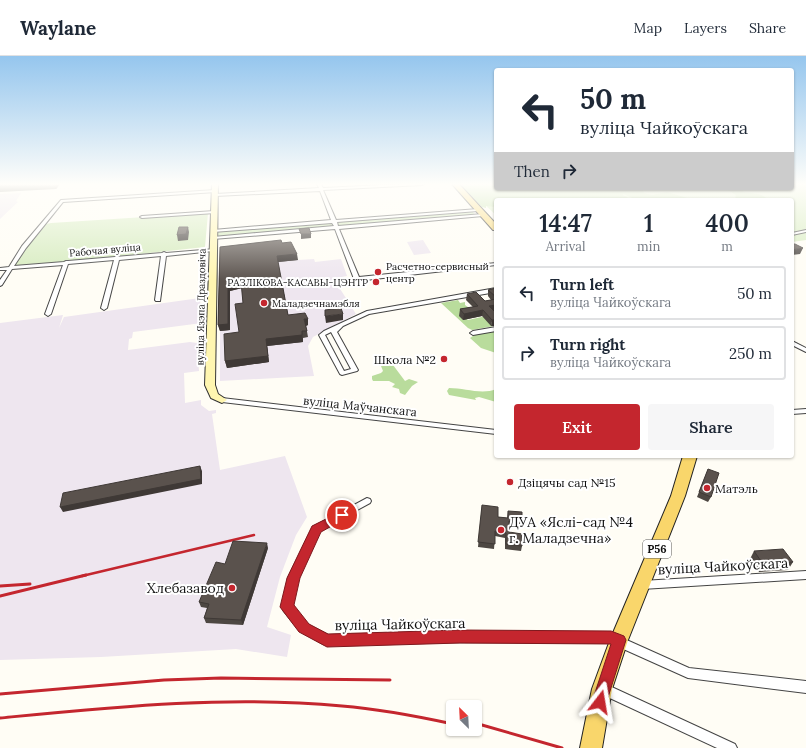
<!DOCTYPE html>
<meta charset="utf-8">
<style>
:root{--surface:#fff;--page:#f6f6f7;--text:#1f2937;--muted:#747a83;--line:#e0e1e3;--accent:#c4262e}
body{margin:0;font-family:Lora,serif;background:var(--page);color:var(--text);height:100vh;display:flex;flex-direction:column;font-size:15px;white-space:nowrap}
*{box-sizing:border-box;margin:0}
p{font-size:13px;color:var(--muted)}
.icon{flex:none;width:22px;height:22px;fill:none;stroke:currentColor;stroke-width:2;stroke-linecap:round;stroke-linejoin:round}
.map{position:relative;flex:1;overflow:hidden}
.drawer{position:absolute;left:494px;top:142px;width:300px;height:260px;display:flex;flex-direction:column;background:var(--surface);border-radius:4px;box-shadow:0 1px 3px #0004}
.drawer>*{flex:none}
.banner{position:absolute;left:494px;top:12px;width:300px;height:122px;border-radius:4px;box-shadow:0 1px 3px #0004;background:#fff;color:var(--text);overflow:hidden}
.needle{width:26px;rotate:336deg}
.buttons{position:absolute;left:446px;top:644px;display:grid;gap:8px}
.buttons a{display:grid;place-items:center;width:36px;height:36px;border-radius:4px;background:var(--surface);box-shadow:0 1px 3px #0004;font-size:20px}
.pin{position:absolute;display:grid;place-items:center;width:34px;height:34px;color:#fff;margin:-17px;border:2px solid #fff;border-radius:50%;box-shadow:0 1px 4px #0007}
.me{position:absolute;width:44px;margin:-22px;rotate:14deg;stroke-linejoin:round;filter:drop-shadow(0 0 3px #0008)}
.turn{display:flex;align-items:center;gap:14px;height:84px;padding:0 20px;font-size:18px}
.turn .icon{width:52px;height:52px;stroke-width:2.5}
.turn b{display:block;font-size:28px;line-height:34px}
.then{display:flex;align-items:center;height:38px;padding:0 20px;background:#0003;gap:8px;font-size:15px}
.eta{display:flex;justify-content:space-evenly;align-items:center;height:68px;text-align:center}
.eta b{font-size:24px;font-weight:600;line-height:28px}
.button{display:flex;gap:8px;margin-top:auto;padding:8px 20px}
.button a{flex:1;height:46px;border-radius:4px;background:var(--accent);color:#fff;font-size:16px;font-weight:600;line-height:46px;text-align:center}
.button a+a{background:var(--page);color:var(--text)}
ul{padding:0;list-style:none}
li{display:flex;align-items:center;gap:12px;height:54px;margin:0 8px 6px;padding:0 12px;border:2px solid var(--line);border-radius:4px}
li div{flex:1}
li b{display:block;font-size:15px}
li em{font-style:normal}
header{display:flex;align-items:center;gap:24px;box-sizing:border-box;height:56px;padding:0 20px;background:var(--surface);border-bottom:1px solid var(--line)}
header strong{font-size:19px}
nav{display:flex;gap:22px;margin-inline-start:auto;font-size:14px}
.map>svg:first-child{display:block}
.industrial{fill:#eee6ef}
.green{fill:#d5ebbd}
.forest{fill:#b9dc9c}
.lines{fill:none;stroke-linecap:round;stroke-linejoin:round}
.street-casing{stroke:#444;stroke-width:2}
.secondary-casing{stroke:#333;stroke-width:2}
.primary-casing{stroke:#222;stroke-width:2}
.street{fill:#fff;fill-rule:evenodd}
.secondary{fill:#fff6b0;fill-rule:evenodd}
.primary{fill:#f9d66b;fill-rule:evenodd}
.rail-far1{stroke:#c4262e;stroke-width:2.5}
.rail{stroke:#c4262e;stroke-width:3}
.wall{fill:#4d4742}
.shaded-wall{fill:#3f3936}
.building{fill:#5a524d;stroke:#3f3936}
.route{fill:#c4262e;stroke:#7f191e}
.poi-dot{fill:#c4262e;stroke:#fff;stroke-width:1.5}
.labels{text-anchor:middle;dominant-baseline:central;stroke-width:4;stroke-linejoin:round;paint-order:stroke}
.far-street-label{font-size:10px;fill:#111;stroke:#fff}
.far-poi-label{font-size:10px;fill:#111;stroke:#fff;text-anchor:start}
.shield{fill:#fff;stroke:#585858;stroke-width:1}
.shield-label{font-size:11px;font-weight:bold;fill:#111}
.poi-label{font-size:12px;fill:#111;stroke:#fff;text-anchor:start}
.street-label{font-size:12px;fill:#111;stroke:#fff}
.near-poi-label{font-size:14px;fill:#111;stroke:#fff;text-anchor:start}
.near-street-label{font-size:14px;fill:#111;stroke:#fff}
</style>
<header>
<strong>Waylane</strong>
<nav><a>Map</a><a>Layers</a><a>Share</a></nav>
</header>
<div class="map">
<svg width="806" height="692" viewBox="0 0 806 692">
<rect width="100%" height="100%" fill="#fffdf5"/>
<path class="industrial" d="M 21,137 L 16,145 L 18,146 L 0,163 L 0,138 Z
M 423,184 L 431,197 L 414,199 L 407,186 Z
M 266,186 L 296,197 L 298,204 L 314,203 L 315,206 L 341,203 L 347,220 L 336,222 L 337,228 L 356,258 L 313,281 L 308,290 L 314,320 L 220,325 L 220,242 L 247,195 L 247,188 Z
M 200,242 L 202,267 L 133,276 L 132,282 L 129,283 L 128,294 L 190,286 L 197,287 L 199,315 L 184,317 L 185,347 L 201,344 L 201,349 L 209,355 L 216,354 L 216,357 L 212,358 L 220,414 L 285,400 L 307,461 L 296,479 L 280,521 L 267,571 L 291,579 L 287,601 L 236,593 L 101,601 L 0,604 L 0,267 L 63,259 L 59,272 L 64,261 Z"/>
<path class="green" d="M 462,128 L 496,128 L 496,132 L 792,132 L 792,128 L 806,128 L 806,184 L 792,186 L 792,144 L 496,144 L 496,159 Z
M 472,155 L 475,159 L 219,181 L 217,178 L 219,176 Z
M 208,157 L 205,191 L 9,212 L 41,169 L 51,167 Z"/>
<path class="forest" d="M 460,128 L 496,128 L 496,132 L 642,132 L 644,137 L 652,139 L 667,136 L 694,144 L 636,144 L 624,138 L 622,139 L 628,141 L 626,144 L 496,144 L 496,151 L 486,150 L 486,152 L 482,151 Z
M 730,132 L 738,132 L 744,135 L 743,136 C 751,138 761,136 767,143 L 737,144 L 735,143 L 736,139 L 728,134 Z
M 458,244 L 460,247 L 465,246 L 465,249 L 472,254 L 463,259 L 468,264 L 486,260 L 494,270 L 472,274 L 468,272 L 441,247 Z
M 496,274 L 496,297 L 481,292 L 470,282 L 476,278 Z
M 393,309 L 405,325 L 409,323 L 418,326 L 412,330 L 405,339 L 400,337 L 399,333 L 392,331 L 395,328 L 389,325 L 373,325 L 372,323 L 372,320 L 381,317 L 383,315 L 381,310 Z
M 449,332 C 465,332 482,339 496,333 L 496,346 L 479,341 L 475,342 L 476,344 L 449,339 L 447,335 Z"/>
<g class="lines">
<g class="street-casing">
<path id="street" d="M 317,128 L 321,128 L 323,132 L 401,128 L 424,128 L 422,129 L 323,134 L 336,164 L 478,153 L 480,154 L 478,155 L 337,166 L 338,170 L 483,158 L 485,159 L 483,160 L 339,173 L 359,221 L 496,207 L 496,209 L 357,225 L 354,223 L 335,173 L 213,183 L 211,182 L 213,181 L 334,170 L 332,167 L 213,176 L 211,175 L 213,174 L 331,164 L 320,135 L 215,140 L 213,139 L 215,138 L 319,132 Z
M 215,134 L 216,134 L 216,136 L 63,146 L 26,192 L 14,210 L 64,206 L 66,205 L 68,205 L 162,197 L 164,196 L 166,197 L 215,193 L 215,194 L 213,195 L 166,200 L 160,245 L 156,245 L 155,244 L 161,200 L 119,204 L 107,252 L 104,254 L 101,252 L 114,204 L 68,208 L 51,258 L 48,260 L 45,258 L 63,209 L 12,213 L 2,229 L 0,230 L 0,224 L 7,214 L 0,214 L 0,212 L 9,211 L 22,190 L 61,144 Z
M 214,155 L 216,156 L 215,157 L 142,162 L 140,161 L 142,160 Z
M 806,174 L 806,176 L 792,179 L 792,177 Z
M 496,232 L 496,236 L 369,258 L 343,270 L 337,276 L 358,314 L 357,315 L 342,319 L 340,318 L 319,279 L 324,275 L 367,255 ZM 331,276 L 351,313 L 344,315 L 325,279 Z
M 496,271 L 496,275 L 473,279 L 470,277 L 473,275 Z
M 792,285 L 806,292 L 806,296 L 792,289 Z
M 220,342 L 222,342 L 496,374 L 496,378 L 222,346 L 219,344 Z
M 806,353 L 806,357 L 792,358 L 792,354 Z
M 367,442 L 370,443 L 371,445 L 370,447 L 319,475 L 298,522 L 292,550 L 308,569 L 328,579 L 460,576 L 611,577 L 689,612 L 806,625 L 806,637 L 688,622 L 610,587 L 460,586 L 327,589 L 323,588 L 300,575 L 283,554 L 282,551 L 288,522 L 313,471 Z
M 806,515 L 806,523 L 642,533 L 639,532 L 637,529 L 639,526 L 642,525 Z
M 603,627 L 735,688 L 737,692 L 717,692 L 599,637 L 597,633 L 599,629 Z"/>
</g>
<g class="secondary-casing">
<path id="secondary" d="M 212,128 L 218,128 L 215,329 L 218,338 L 227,344 L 222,347 L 211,342 L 205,329 Z"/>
</g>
<g class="primary-casing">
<path id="primary" d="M 452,128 L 459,128 L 496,168 L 496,174 L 493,174 Z
M 683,400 L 697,400 L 685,440 L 628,584 L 612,633 L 602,692 L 580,692 L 592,633 L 610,584 L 671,440 Z"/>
</g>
<use href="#street" class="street"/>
<use href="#secondary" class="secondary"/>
<use href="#primary" class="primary"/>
<path class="rail-far1" d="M 82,520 L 254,479"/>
<path class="rail" d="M 0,530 L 30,528
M 0,540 L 86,519
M 0,638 L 164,624 L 221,622 L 390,624
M 0,662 C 113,651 228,639 342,650 C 380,653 416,660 453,668
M 475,667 L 562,692"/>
</g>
<path class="wall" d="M 0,128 L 60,128 L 56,133 L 0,136 Z
M 282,187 L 298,204 L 278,206 L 288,259 L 308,269 L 306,270 L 308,281 L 303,282 L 303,286 L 267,290 L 269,306 L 227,312 L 225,305 L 239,276 L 243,247 L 242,232 L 230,235 L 230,274 L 220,275 L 218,269 L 220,191 Z
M 496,232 L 496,255 L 494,256 L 491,270 L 482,260 L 463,264 L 459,260 L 460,253 L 473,251 L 466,244 L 467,238 L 485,245 L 491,244 L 488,240 L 488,234 Z
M 708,413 L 711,441 L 708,446 L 697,441 Z
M 482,449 L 498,461 L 507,462 L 508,455 L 522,467 L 521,472 L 509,470 L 509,476 L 522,490 L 521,495 L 505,493 L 505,482 L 495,480 L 494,493 L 478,491 Z
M 268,492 L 243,569 L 206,567 L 204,562 L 207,552 L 201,551 L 199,546 L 225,508 Z
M 754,495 L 793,506 L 788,514 L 759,516 L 750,503 Z"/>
<path class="shaded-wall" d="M 54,128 L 60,128 L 56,133 Z
M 188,171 L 189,176 L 188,184 L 178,185 L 177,179 Z
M 301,178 L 311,178 L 311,182 L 301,183 Z
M 803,192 L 800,198 L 792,199 L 792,194 Z
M 297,198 L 298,204 L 278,206 L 277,200 Z
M 241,226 L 242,232 L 230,235 L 230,274 L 220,275 L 218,269 L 228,229 Z
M 496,249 L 496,255 L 488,257 L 489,250 Z
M 483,254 L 482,260 L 463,264 L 464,258 Z
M 343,258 L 343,264 L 326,267 L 325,260 Z
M 304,263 L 308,263 L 308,269 L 305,270 Z
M 496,263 L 496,270 L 491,270 L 492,264 Z
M 302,275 L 303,286 L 267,290 L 269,306 L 227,312 L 225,305 L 266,283 Z
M 200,410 L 202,415 L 202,428 L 63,456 L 60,451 Z
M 267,487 L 268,492 L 243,569 L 241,564 Z"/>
<path class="building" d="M 0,128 L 25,128 L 0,129 Z
M 179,171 L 188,171 L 186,178 L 177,179 Z
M 309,172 L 311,178 L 301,178 L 299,173 Z
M 281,184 L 282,187 L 291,186 L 297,198 L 277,200 L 288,259 L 305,257 L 308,263 L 304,263 L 307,275 L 302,275 L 302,279 L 266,283 L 268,300 L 225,305 L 224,278 L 239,276 L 235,248 L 243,247 L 241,226 L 228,229 L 228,268 L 218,269 L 220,191 Z
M 792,188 L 795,188 L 803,192 L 792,194 Z
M 496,232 L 496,241 L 488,234 Z
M 476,236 L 485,245 L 496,243 L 496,249 L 489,250 L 496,257 L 496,263 L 492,264 L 483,254 L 464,258 L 460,253 L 478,250 L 467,238 Z
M 341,252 L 343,258 L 325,260 L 325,254 Z
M 200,410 L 201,423 L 60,451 L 63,437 Z
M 708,413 L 719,417 L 711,441 L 699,436 Z
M 482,449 L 498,451 L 498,461 L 508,462 L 508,455 L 522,456 L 522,467 L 509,465 L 509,476 L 522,478 L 522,490 L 506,488 L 506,477 L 495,475 L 495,488 L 478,486 Z
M 233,485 L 267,487 L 241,564 L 204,562 L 209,548 L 199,546 L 216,506 L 225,508 Z
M 783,493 L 793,506 L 763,508 L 754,495 Z"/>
<linearGradient id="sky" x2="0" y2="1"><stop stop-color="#95c6ee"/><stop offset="0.57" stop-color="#fffefa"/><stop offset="1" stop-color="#fffefa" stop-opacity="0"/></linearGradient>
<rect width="806" height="225" fill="url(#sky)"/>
<path class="route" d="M 342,455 L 346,456 L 348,459 L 346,462 L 321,476 L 300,522 L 294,549 L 309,568 L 328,578 L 460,574 L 611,575 L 624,580 L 626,584 L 605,651 L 600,653 L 594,651 L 592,646 L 611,588 L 460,587 L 327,591 L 299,576 L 280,551 L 287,522 L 312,470 Z"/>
<g class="poi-dot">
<circle cx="378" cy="216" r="4"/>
<circle cx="376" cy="226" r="4"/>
<circle cx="264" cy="247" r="4"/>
<circle cx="444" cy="303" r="4"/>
<circle cx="510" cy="426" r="4"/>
<circle cx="707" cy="432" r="4"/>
<circle cx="501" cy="474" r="4"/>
<circle cx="232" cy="532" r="4"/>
</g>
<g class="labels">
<g class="far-street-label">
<text transform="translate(105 194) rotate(-5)">Рабочая вуліца</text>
<text transform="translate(201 251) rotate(-89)">вуліца Язэпа Драздовіча</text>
</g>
<g class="far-poi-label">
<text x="386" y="210">Расчетно-сервисный<tspan x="386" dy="12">центр</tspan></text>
<text x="368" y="226" text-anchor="end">РАЗЛІКОВА-КАСАВЫ-ЦЭНТР</text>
<text x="272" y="247">Маладзечнамэбля</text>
</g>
<rect class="shield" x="643" y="484" width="28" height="18" rx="3"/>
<g class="shield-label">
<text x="657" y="493">Р56</text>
</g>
<g class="poi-label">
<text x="436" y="303" text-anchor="end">Школа №2</text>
<text x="518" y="426">Дзіцячы сад №15</text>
<text x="715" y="432">Матэль</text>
</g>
<g class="street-label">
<text transform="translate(360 350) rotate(6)">вуліца Маўчанскага</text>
</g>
<g class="near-poi-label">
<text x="509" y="466">ДУА «Яслі-сад №4<tspan x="509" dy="16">г. Маладзечна»</tspan></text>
<text x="224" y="532" text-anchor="end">Хлебазавод</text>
</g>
<g class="near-street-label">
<text transform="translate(723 510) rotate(-3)">вуліца Чайкоўскага</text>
<text transform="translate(400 568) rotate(-1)">вуліца Чайкоўскага</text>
</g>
</g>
</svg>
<div class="buttons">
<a><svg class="needle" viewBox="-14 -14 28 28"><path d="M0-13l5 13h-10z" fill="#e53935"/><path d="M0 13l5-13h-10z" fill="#747a83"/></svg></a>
</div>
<div class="pin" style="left:342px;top:459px;background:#d93025"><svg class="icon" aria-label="arrive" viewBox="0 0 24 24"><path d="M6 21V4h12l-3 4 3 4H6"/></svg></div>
<svg class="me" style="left:600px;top:646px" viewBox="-20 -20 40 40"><path d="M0-17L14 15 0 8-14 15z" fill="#c4262e" stroke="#fff" stroke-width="4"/></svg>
<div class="banner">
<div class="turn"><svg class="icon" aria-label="left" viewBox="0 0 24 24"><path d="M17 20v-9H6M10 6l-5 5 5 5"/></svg><div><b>50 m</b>вуліца Чайкоўскага</div></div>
<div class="then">Then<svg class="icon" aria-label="right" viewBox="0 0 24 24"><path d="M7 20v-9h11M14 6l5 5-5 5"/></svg></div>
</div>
<section class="drawer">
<div class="eta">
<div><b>14:47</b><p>Arrival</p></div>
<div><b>1</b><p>min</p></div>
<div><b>400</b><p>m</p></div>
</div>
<ul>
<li><svg class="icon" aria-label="left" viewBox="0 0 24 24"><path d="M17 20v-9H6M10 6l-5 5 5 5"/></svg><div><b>Turn left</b><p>вуліца Чайкоўскага</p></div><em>50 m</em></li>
<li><svg class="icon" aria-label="right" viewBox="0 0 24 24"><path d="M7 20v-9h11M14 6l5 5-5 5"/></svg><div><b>Turn right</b><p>вуліца Чайкоўскага</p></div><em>250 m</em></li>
</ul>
<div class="button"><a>Exit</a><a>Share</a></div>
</section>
</div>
